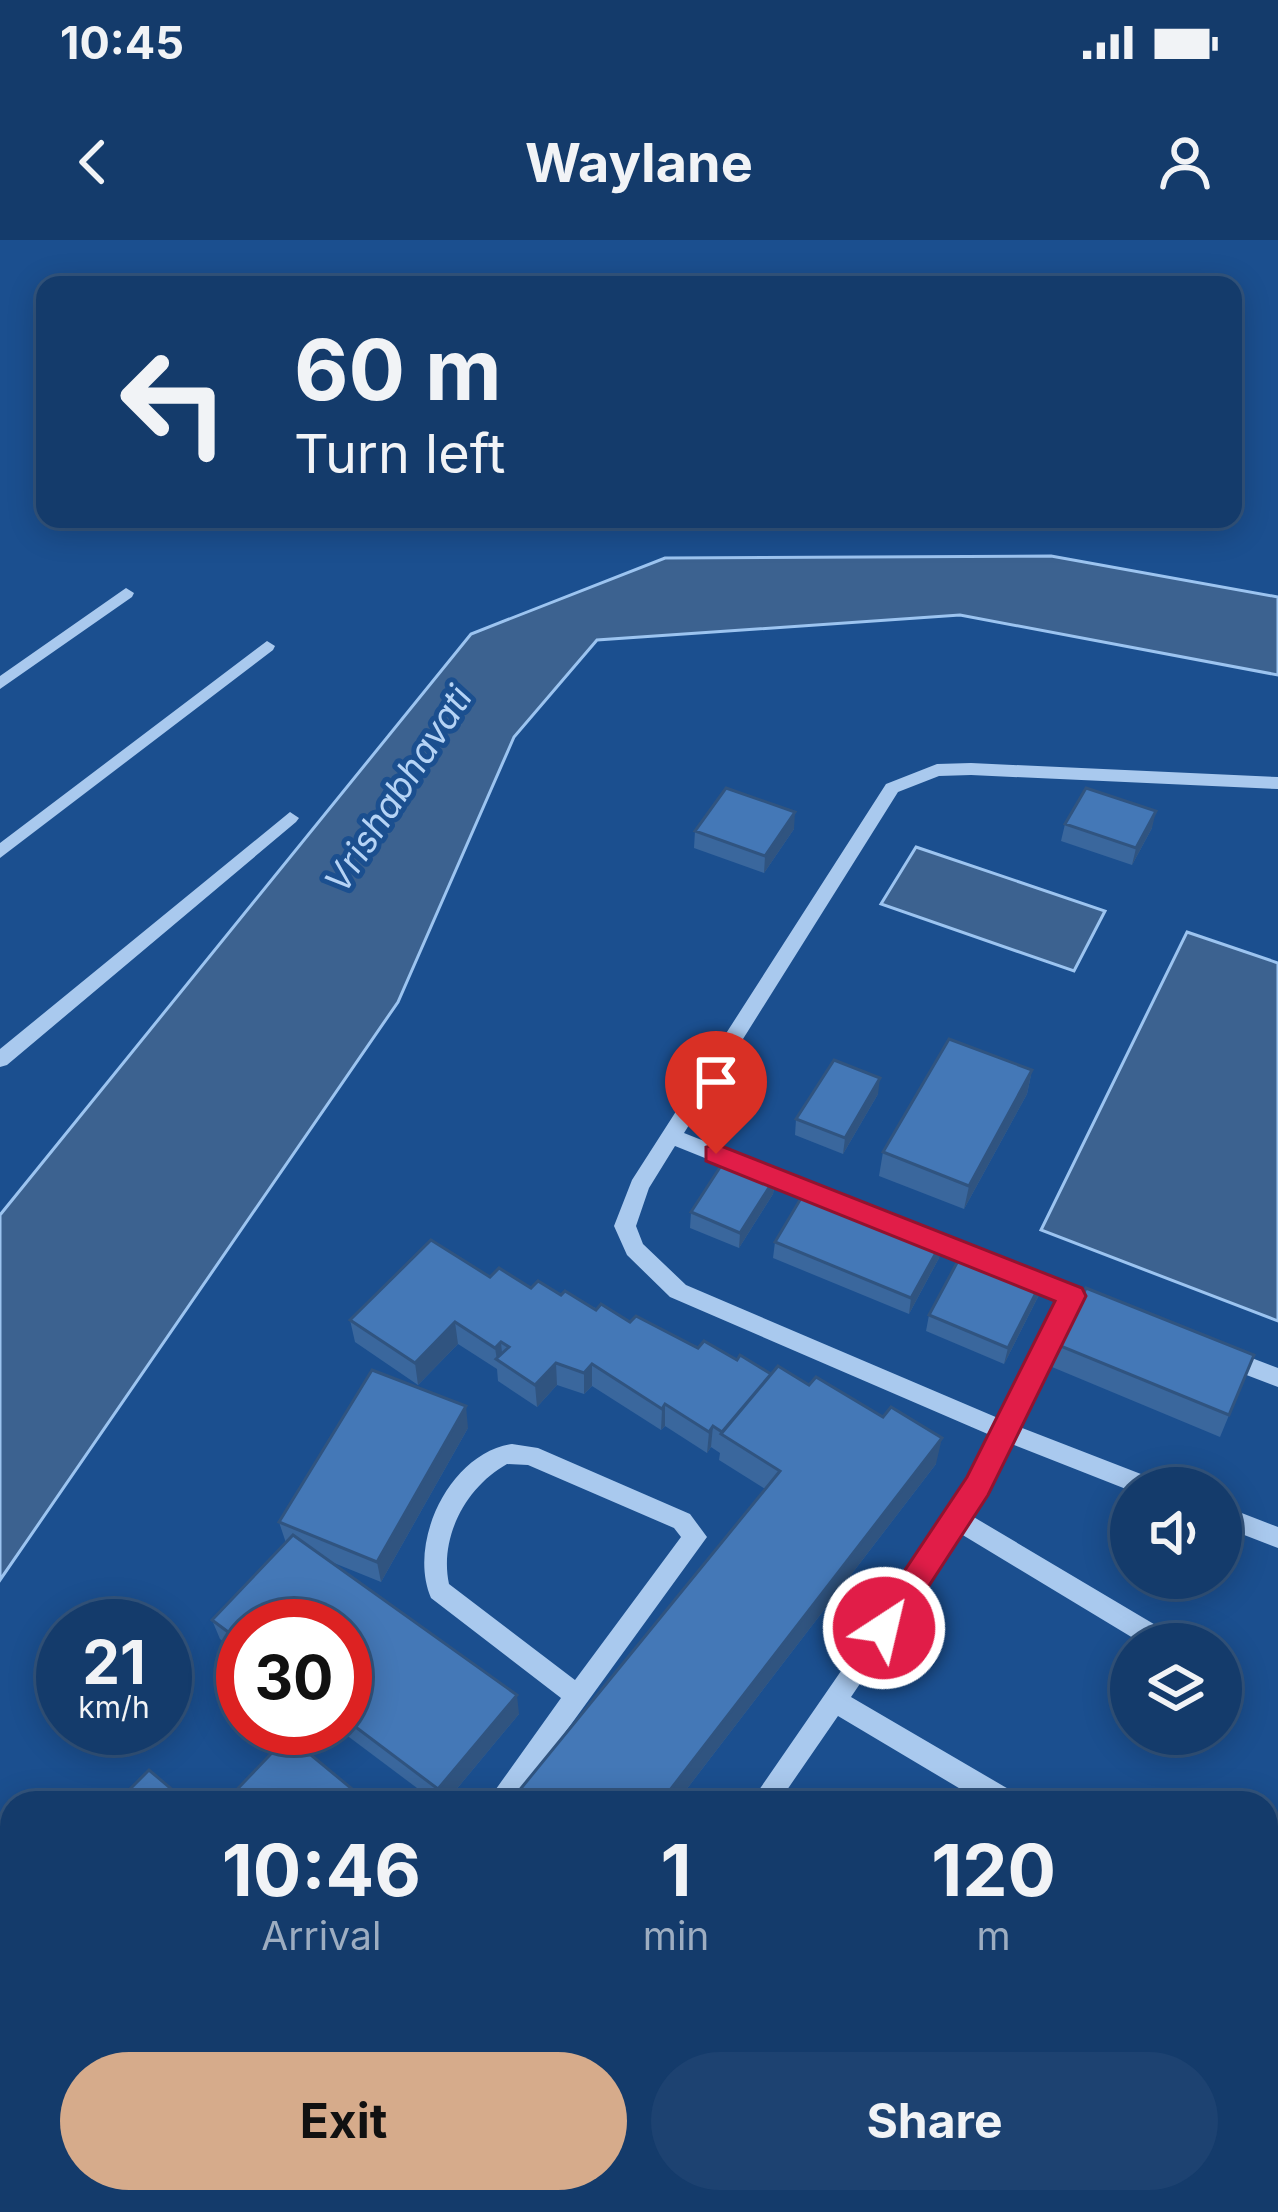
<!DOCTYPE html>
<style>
:root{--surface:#143b6b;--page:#1d4271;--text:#f1f3f6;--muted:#9dadc1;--line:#33557e;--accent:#d6ab8b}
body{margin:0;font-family:Inter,sans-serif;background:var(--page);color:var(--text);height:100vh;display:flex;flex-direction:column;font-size:45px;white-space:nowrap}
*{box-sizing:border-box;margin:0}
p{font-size:39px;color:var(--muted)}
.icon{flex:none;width:66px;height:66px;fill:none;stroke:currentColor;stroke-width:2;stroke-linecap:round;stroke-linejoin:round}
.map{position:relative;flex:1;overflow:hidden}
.sheet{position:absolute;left:0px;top:1551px;width:1278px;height:423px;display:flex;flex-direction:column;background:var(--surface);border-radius:36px 36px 0 0;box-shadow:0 6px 30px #0003,0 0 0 3px var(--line)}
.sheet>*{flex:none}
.banner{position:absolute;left:36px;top:36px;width:1206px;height:252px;border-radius:24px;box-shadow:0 6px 30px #0003,0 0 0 3px var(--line);background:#143b6b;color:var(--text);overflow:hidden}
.fabs{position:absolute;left:1110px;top:1227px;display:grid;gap:24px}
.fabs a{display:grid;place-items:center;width:132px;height:132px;border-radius:50%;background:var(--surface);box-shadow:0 6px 30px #0003,0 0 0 3px var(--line);font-size:60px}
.speed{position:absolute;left:36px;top:1359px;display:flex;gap:24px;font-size:60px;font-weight:700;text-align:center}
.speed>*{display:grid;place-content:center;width:156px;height:156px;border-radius:50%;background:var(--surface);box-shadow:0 6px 30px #0003,0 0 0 3px var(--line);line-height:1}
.speed small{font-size:30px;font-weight:400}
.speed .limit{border:18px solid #d22;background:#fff;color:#111}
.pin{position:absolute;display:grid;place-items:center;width:102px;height:102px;color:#fff;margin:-123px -51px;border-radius:50% 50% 50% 0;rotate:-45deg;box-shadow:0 0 12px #0007}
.pin .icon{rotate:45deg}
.me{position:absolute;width:132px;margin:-66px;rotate:35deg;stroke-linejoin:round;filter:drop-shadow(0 0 9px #0008)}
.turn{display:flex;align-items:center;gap:42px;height:252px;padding:0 60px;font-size:54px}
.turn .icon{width:156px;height:156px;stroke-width:2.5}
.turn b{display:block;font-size:84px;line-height:102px}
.eta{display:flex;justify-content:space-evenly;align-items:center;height:204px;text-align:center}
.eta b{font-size:72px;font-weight:700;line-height:84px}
.action{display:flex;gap:24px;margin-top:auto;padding:24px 60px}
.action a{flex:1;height:138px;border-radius:72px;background:var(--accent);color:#111;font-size:48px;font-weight:700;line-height:138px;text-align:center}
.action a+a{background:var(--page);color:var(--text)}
.status{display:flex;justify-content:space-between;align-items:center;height:84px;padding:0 60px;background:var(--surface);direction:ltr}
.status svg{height:33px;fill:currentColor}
header{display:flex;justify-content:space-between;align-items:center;height:156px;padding:0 60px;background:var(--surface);font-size:54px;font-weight:700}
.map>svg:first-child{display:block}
.water{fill:#3c6290;stroke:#9cc4f0;stroke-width:3}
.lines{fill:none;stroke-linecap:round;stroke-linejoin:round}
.minor{fill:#a9c9ee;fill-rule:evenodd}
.wall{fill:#3a679d}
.shaded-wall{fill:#305480}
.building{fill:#4478b7;stroke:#305480;stroke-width:3}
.route{fill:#e11d48;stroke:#92132f;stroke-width:3}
.labels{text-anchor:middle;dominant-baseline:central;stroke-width:10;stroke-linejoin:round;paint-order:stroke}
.water-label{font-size:36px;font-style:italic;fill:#b5d3f5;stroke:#1b4f8f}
</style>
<div class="status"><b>10:45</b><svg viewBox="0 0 49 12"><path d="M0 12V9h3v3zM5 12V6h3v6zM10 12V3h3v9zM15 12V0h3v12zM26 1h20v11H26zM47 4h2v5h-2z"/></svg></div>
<header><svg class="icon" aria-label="back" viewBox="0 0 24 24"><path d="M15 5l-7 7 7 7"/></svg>Waylane<svg class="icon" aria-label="person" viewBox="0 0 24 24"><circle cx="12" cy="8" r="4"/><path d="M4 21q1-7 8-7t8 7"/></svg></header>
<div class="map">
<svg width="1278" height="1972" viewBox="0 0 1278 1972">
<rect width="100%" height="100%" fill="#1b4f8f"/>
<path class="water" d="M 1051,316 L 1278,357 L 1278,435 L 960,375 L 597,400 L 514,497 L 398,762 L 0,1340 L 0,975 L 471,394 L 665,318 Z
M 916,607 L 1105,671 L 1074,731 L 881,664 Z
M 1187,692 L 1278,723 L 1278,1081 L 1041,990 Z"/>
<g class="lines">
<path class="minor" d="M 126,348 L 134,353 L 132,357 L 0,449 L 0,436 Z
M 267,401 L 275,406 L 273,410 L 0,618 L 0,603 Z
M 971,523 L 1278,537 L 1278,549 L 971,535 L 939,536 L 898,552 L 684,893 L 838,954 L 841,960 L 838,966 L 824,966 L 675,906 L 649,948 L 636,986 L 643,1004 L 686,1045 L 998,1178 L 1059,1060 L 1009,1040 L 1006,1034 L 1009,1028 L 1025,1028 L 1113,1063 L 1116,1069 L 1113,1075 L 1105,1078 L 1077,1067 L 1017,1186 L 1159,1241 L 1163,1248 L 1131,1251 L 1009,1203 L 972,1276 L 1174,1396 L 1177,1404 L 1143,1404 L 961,1294 L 851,1457 L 1017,1554 L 1021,1563 L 984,1563 L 838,1476 L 778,1563 L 750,1563 L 950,1273 L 990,1195 L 670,1057 L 627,1015 L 614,986 L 632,940 L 886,544 L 937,524 Z
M 290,572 L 299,578 L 296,582 L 7,825 L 0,827 L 0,809 Z
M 916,986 L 996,1016 L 999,1022 L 996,1028 L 988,1031 L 909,1000 L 905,994 L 909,988 Z
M 1223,1107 L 1278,1128 L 1278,1147 L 1215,1123 L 1212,1116 L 1215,1109 Z
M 512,1204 L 538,1208 L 690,1274 L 707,1297 L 514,1563 L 486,1563 L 561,1458 L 431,1358 C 407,1302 450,1213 512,1204 ZM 507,1224 L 528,1225 L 674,1288 L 681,1297 L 575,1440 L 449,1344 C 439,1297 466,1247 507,1224 Z
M 1221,1265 L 1278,1287 L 1278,1308 L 1221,1286 Z
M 123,1962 L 157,1962 L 153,1972 L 119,1972 Z
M 454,1962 L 486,1962 L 482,1972 L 450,1972 Z"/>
</g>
<path class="wall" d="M 1065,584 L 1152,588 L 1132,625 L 1061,601 Z
M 794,589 L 764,633 L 694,608 L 695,591 Z
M 1032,830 L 1027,854 L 964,969 L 879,936 L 883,912 Z
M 878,854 L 843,914 L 795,895 L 796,879 Z
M 775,938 L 773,954 L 739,1008 L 690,988 L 691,972 Z
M 775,1002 L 942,1002 L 939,1018 L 909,1074 L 773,1018 Z
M 490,1037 L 561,1055 L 771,1134 L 936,1224 L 676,1563 L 509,1563 L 765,1249 L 719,1220 L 720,1213 L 711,1207 L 707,1213 L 665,1186 L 661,1190 L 592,1146 L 584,1154 L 557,1145 L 537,1167 L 498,1141 L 497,1129 L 458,1104 L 418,1145 L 355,1102 L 350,1080 Z
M 1041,1051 L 1004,1124 L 926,1091 L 929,1075 Z
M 1058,1105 L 1254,1115 L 1220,1197 L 1052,1127 Z
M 468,1188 L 381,1342 L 329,1321 L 519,1474 L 445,1563 L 437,1563 L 337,1488 L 345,1488 L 345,1386 L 243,1386 L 243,1417 L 220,1399 L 212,1380 L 286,1303 L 279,1282 Z"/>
<path class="shaded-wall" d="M 1156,571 L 1152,588 L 1132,625 L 1136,608 Z
M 795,572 L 794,589 L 764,633 L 765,616 Z
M 1032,830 L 1027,854 L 964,969 L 969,946 Z
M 880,838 L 878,854 L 843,914 L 845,898 Z
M 775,938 L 773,954 L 739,1008 L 740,993 Z
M 942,1002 L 939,1018 L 909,1074 L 911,1058 Z
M 1045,1035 L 1041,1051 L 1004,1124 L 1008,1108 Z
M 455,1082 L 458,1104 L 418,1145 L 415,1123 Z
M 501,1102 L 503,1124 L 497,1120 L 495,1108 Z
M 556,1123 L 557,1145 L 537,1167 L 535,1145 Z
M 592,1124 L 592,1146 L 584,1154 L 584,1133 Z
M 665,1164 L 665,1186 L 661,1190 L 662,1169 Z
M 466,1166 L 468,1188 L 381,1342 L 377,1322 Z
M 713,1186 L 711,1207 L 707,1213 L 709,1192 Z
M 942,1198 L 936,1224 L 676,1563 L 660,1563 Z
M 517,1455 L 519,1474 L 445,1563 L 441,1563 L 438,1549 Z
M 64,1962 L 85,1962 L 76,1972 L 55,1972 Z
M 357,1962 L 376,1962 L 368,1972 L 349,1972 Z"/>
<path class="building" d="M 726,548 L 795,572 L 765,616 L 695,591 Z
M 1086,548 L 1156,571 L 1136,608 L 1065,584 Z
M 949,799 L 1032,830 L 969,946 L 883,912 Z
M 834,820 L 880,838 L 845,898 L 796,879 Z
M 726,918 L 775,938 L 740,993 L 691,972 Z
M 807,948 L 942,1002 L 911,1058 L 775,1002 Z
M 431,1000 L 490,1037 L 499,1028 L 531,1048 L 538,1041 L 561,1055 L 565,1051 L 596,1070 L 601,1064 L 630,1082 L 636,1076 L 698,1108 L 704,1101 L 737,1120 L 740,1115 L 771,1134 L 722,1192 L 713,1186 L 709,1192 L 665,1164 L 662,1169 L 592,1124 L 584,1133 L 556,1123 L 535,1145 L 496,1119 L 509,1107 L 501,1102 L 495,1108 L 455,1082 L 415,1123 L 350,1080 Z
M 967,1004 L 1045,1035 L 1008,1108 L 929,1075 Z
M 1086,1048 L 1254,1115 L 1229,1175 L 1058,1105 Z
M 778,1126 L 809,1145 L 816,1137 L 883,1177 L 891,1167 L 942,1198 L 660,1563 L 509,1563 L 780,1231 L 721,1194 Z
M 372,1130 L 466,1166 L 377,1322 L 279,1282 Z
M 293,1295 L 517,1455 L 438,1549 L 345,1479 L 345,1386 L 243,1386 L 243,1403 L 212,1380 Z
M 288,1496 L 369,1563 L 224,1563 Z
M 149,1530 L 188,1563 L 116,1563 Z
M 12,1669 L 12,1697 L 0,1686 L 0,1681 Z
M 0,1727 L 12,1738 L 12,1954 L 0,1942 Z
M 20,1962 L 64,1962 L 55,1972 L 30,1972 Z
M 160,1962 L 357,1962 L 349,1972 L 151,1972 Z"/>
<path class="route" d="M 716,904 L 1082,1048 L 1086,1056 L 988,1255 L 895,1398 L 884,1402 L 873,1398 L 868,1388 L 873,1378 L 967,1237 L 1055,1061 L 706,921 L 706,907 Z"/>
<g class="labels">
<g class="water-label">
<text transform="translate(398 549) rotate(-57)">Vrishabhavati</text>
</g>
</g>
</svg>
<div class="fabs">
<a><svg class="icon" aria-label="sound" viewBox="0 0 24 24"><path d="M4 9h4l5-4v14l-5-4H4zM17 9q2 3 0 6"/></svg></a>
<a><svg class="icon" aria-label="layers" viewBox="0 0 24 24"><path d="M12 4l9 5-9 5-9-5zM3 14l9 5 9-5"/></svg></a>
</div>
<div class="speed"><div>21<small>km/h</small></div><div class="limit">30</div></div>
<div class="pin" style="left:716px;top:914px;background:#d93025"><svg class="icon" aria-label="arrive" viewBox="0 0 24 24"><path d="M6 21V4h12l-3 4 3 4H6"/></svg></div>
<svg class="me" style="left:884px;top:1388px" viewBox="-20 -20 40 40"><circle r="17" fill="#e11d48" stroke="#fff" stroke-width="3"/><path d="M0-11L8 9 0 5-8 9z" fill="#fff"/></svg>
<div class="banner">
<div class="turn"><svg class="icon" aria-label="left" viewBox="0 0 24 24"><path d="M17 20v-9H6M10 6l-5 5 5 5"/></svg><div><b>60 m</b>Turn left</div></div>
</div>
<section class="sheet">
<div class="eta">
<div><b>10:46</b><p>Arrival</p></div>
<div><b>1</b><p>min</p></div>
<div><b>120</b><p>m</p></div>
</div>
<div class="action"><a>Exit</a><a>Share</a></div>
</section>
</div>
